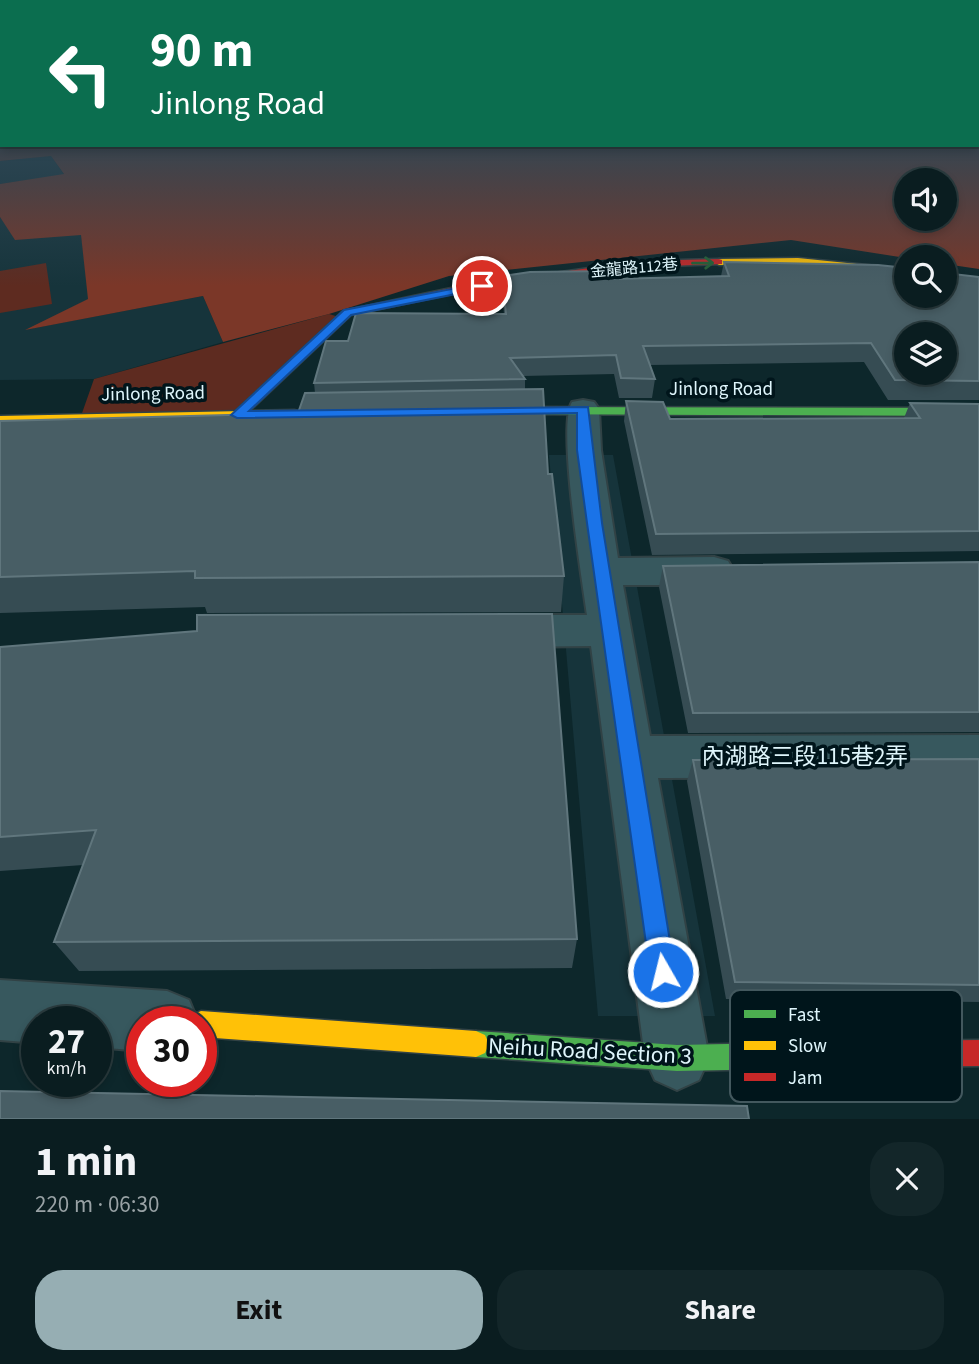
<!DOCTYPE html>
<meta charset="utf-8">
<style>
:root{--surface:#0a1d20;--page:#132629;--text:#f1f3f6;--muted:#99a2a5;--line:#2a3b3e;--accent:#96aeb3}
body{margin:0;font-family:"Source Sans 3","Noto Sans TC",sans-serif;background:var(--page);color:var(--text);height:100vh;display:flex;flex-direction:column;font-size:26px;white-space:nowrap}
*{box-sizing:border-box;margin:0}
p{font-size:23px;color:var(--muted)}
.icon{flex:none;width:38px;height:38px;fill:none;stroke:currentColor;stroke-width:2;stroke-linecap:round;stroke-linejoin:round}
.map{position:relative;height:1119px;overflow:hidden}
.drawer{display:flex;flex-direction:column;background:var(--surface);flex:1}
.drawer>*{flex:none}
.guide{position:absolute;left:0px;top:0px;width:980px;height:147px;box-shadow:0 4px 10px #0003,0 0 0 2px var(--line);background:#0b6e4f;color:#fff;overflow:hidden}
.controls{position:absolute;left:894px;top:168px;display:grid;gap:14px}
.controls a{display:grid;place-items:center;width:63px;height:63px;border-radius:50%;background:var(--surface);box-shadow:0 4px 10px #0003,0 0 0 2px var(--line);font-size:35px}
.speed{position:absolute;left:21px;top:1006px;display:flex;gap:14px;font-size:35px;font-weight:700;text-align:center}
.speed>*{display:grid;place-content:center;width:91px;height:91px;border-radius:50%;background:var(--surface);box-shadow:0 4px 10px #0003,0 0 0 2px var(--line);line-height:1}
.speed small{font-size:18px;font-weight:400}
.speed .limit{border:10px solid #d22;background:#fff;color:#111}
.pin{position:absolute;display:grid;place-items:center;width:60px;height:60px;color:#fff;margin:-30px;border:4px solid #fff;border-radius:50%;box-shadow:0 2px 7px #0007}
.me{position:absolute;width:77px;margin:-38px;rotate:352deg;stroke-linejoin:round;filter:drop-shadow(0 0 5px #0008)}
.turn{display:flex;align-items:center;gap:24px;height:147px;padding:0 35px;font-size:32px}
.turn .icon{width:91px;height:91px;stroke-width:2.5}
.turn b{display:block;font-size:49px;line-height:60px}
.round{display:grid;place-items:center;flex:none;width:74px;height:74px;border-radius:28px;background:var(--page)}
.headline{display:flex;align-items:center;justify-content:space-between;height:119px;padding:0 35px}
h1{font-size:42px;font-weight:700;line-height:52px}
.action{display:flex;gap:14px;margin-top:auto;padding:14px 35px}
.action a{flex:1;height:80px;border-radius:28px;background:var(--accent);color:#111;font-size:28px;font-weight:700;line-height:80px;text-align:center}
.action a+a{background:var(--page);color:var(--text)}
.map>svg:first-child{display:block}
.built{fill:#16343b}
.green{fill:#5e2b20}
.forest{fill:#7b3728;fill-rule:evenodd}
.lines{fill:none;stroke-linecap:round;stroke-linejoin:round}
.street-casing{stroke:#314245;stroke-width:4}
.fast-casing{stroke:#314245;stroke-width:3}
.slow-casing{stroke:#314245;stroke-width:3}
.jam-casing{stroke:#314245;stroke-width:3}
.street{fill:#37585e;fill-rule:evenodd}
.fast{fill:#4caf50;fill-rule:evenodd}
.slow{fill:#ffc107;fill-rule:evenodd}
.jam{fill:#c62828;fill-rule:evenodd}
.wall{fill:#364c53}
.building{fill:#485e65;stroke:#60767d;stroke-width:2;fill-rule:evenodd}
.oneway{stroke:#266236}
.route{fill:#1a73e8;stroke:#114b97;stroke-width:2}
.labels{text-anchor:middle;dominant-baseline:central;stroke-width:7;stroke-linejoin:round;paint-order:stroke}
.far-street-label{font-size:16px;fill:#dff6fc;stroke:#00151b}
.street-label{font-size:19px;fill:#dff6fc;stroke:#00151b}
.near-street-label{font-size:23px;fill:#dff6fc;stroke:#00151b}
.key{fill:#00151b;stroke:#43585e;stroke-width:2}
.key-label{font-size:19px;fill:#dff6fc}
</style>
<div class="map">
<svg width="979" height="1119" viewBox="0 0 979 1119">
<rect width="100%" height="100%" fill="#0d272b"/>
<path class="built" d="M 51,156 L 64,175 L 0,184 L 0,161 Z
M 0,217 L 16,239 L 81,234 L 89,299 L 29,329 L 203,296 L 223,342 L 94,379 L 0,380 Z
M 549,455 L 613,455 L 715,1016 L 598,1016 Z"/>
<path class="green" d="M 46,263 L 52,304 L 0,313 L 0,271 Z
M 329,314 L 342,318 L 237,415 L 81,416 L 94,379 Z"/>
<path class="forest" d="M 0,130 L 2,145 L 978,145 L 979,130 L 979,269 L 945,264 L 945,257 L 906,258 L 791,240 L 449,276 L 329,314 L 223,342 L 203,296 L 25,330 L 88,299 L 81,235 L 15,240 L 0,217 L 0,184 L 64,174 L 51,156 L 0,161 ZM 906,180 L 945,180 L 945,219 L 906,219 Z"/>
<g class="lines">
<g class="street-casing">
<path id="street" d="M 583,400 L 594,402 L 599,409 L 601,450 L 618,558 L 714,557 L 728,561 L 734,571 L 728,581 L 714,585 L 623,585 L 650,736 L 979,735 L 979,777 L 658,778 L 709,1058 L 699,1080 L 677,1090 L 655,1080 L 645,1058 L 591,646 L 502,647 L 487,642 L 481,631 L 487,620 L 502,615 L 587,615 C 582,579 557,425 572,402 Z
M 0,980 L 167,991 L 189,1000 L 198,1022 L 142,1022 L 142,1051 L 96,1047 L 96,1022 L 37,1022 L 37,1043 L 0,1040 Z"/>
</g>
<g class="fast-casing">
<path id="fast" d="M 491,407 L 979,408 L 979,416 L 486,414 L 486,408 Z
M 476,1031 L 677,1045 L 890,1041 L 899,1045 L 903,1054 L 899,1063 L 890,1067 L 677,1071 L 476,1057 L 467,1053 L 463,1044 L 467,1035 Z"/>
</g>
<g class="slow-casing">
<path id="slow" d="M 798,258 L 906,269 L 906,275 L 798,264 L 719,265 L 714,262 L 719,259 Z
M 294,410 L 299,411 L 299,417 L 0,424 L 0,416 Z
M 201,1011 L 476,1031 L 485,1035 L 489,1044 L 485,1053 L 476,1057 L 201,1037 L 201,1022 L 189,1022 L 192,1015 Z"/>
</g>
<g class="jam-casing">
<path id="jam" d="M 719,259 L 722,260 L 722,264 L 639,267 L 456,293 L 351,315 L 242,418 L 232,418 L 231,415 L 343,311 L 456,287 L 639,261 Z
M 979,1040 L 979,1066 L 890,1067 L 881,1063 L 877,1054 L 881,1045 L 890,1041 Z"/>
</g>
<use href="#street" class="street"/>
<use href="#fast" class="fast"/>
<use href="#slow" class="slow"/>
<use href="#jam" class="jam"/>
</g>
<path class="wall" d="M 724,262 L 979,277 L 979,400 L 888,400 L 864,362 L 650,365 L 655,379 L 652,398 L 619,398 L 614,374 L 523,376 L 525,379 L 525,389 L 548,474 L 564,576 L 561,612 L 207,613 L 205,607 L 0,613 L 0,421 L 298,413 L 315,393 L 314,383 L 348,341 L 504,314 L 502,294 L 502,276 L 611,279 L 721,276 Z
M 626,401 L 670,419 L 904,418 L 910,403 L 979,404 L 979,551 L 652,555 L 624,421 Z
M 979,562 L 979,732 L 688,733 L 659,587 L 663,566 Z
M 0,647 L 577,939 L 572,968 L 79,971 L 54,942 L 83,865 L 0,871 Z
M 979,759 L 979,1002 L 726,999 L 687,781 L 693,760 Z"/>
<path class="building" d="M 724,262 L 878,265 L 906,268 L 906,296 L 945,296 L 945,273 L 979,277 L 979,381 L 895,380 L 871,343 L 643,346 L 655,379 L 621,378 L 616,355 L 510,358 L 525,379 L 314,383 L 326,341 L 348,341 L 356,313 L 506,314 L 502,276 L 530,272 L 608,271 L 611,279 L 729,276 ZM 906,334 L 945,334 L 945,373 L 906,373 Z
M 543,389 L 548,474 L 552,474 L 564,576 L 195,578 L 195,571 L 0,577 L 0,421 L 298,413 L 305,393 Z
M 626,401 L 663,402 L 670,419 L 920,418 L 910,403 L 979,404 L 979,531 L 656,534 Z
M 979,562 L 979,712 L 693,713 L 663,566 Z
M 552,614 L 577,939 L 54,942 L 96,830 L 0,837 L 0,647 L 197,631 L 197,615 Z
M 979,759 L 979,985 L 735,982 L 693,760 Z
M 0,1091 L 747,1106 L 749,1119 L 0,1119 Z"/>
<defs><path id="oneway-shaft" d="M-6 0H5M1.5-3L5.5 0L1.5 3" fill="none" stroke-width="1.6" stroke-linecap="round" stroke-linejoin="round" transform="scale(1.75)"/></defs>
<use class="oneway" href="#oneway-shaft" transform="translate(703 263) rotate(-1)"/>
<linearGradient id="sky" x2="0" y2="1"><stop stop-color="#071518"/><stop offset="0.45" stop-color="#2f4755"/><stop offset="1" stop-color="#2f4755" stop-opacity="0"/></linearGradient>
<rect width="979" height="286" fill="url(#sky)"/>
<path class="route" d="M 482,283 L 487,286 L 486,288 L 351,315 L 249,411 L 588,407 L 602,523 L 675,972 L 671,981 L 663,985 L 654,981 L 650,972 L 587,523 L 577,450 L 577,413 L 237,418 L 231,415 L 344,310 Z"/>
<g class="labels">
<g class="far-street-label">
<text transform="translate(634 268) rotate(-5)">金龍路112巷</text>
</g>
<g class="street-label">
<text x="721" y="389">Jinlong Road</text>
<text transform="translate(153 394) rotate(-1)">Jinlong Road</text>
</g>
<g class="near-street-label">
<text x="805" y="756">內湖路三段115巷2弄</text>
<text transform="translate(590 1051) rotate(3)">Neihu Road Section 3</text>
</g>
</g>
<rect x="730" y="990" width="232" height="112" rx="10" class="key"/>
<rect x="744" y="1010" width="32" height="8" fill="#4caf50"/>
<rect x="744" y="1041" width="32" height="9" fill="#ffc107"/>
<rect x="744" y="1073" width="32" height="8" fill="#c62828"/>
<g class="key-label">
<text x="788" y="1021">Fast</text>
<text x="788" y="1052">Slow</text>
<text x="788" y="1084">Jam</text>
</g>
</svg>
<div class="controls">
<a><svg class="icon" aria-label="sound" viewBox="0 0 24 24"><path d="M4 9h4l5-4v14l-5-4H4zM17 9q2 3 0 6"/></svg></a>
<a><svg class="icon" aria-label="search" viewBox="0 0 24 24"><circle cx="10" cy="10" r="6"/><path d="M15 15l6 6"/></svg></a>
<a><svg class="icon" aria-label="layers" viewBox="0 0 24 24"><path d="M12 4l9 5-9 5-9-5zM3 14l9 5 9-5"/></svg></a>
</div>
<div class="speed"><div>27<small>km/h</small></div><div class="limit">30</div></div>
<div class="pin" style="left:482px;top:286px;background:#d93025"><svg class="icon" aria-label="arrive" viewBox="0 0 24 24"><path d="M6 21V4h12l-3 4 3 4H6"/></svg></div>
<svg class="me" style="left:663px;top:972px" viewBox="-20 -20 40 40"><circle r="17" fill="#1a73e8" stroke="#fff" stroke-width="3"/><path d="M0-11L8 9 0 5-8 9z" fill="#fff"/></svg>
<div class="guide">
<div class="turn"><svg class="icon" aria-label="left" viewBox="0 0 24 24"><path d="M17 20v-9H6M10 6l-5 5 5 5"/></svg><div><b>90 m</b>Jinlong Road</div></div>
</div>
</div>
<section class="drawer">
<div class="headline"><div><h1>1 min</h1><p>220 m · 06:30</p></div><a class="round"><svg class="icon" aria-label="close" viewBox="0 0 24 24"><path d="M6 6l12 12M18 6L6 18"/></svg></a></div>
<div class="action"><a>Exit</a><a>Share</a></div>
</section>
